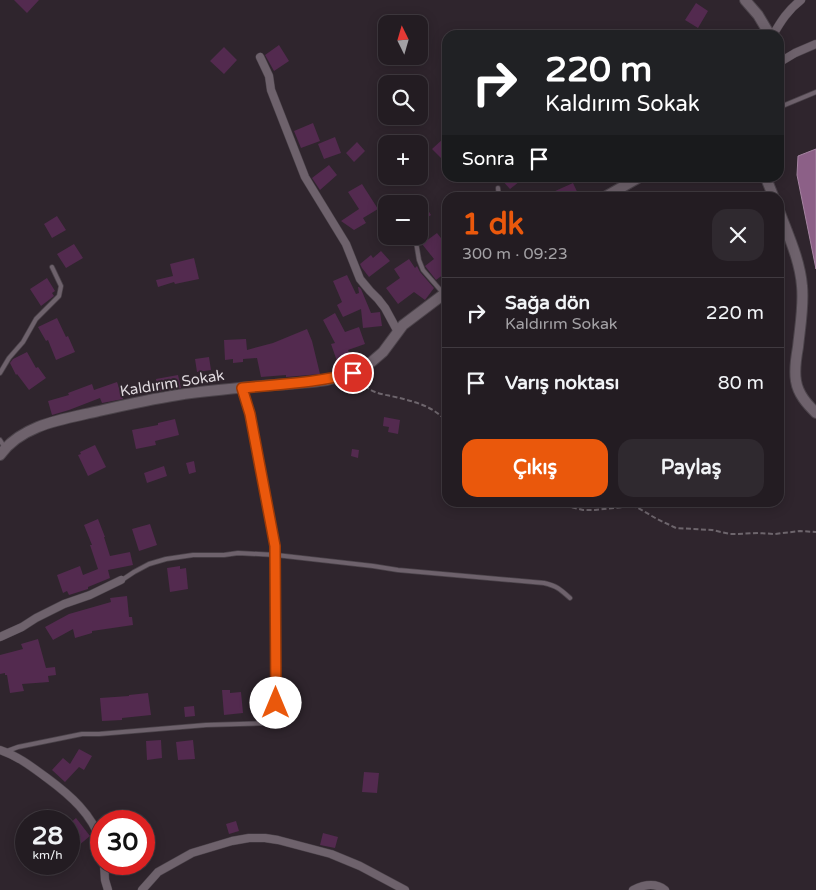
<!DOCTYPE html>
<html lang="tr">
<meta charset="utf-8">
<style>
:root{--surface:#231c22;--page:#2f292f;--text:#f1f3f6;--muted:#a3a1a5;--line:#403a40;--accent:#ea580c}
body{margin:0;font-family:"Varela Round",sans-serif;background:var(--page);color:var(--text);height:100vh;display:flex;flex-direction:column;font-size:19px;white-space:nowrap}
*{box-sizing:border-box;margin:0}
p{font-size:16px;color:var(--muted)}
.icon{flex:none;width:28px;height:28px;fill:none;stroke:currentColor;stroke-width:2;stroke-linecap:round;stroke-linejoin:round}
.map{position:relative;flex:1;overflow:hidden}
.side{position:absolute;left:442px;top:192px;width:342px;height:315px;display:flex;flex-direction:column;background:var(--surface);border-radius:15px;box-shadow:0 2px 12px #0003,0 0 0 1px var(--line)}
.side>*{flex:none}
.guide{position:absolute;left:442px;top:30px;width:342px;height:152px;border-radius:15px;box-shadow:0 2px 12px #0003,0 0 0 1px var(--line);background:#202124;color:#fff;overflow:hidden}
.needle{width:32px;rotate:355deg}
.fabs{position:absolute;left:378px;top:15px;display:grid;gap:10px}
.fabs a{display:grid;place-items:center;width:50px;height:50px;border-radius:10px;background:var(--surface);box-shadow:0 2px 12px #0003,0 0 0 1px var(--line);font-size:25px}
.speed{position:absolute;left:15px;top:810px;display:flex;gap:10px;font-size:25px;font-weight:700;text-align:center}
.speed>*{display:grid;place-content:center;width:65px;height:65px;border-radius:50%;background:var(--surface);box-shadow:0 2px 12px #0003,0 0 0 1px var(--line);line-height:1}
.speed small{font-size:12px;font-weight:400}
.speed .limit{border:8px solid #d22;background:#fff;color:#111}
.pin{position:absolute;display:grid;place-items:center;width:42px;height:42px;color:#fff;margin:-21px;border:2px solid #fff;border-radius:50%;box-shadow:0 1px 5px #0007}
.me{position:absolute;width:55px;margin:-28px;rotate:0deg;stroke-linejoin:round;filter:drop-shadow(0 0 4px #0008)}
.turn{display:flex;align-items:center;gap:18px;height:105px;padding:0 20px;font-size:22px}
.turn .icon{width:65px;height:65px;stroke-width:2.5}
.turn b{display:block;font-size:35px;line-height:42px}
.then{display:flex;align-items:center;height:48px;padding:0 20px;background:#0003;gap:10px;font-size:19px}
.round{display:grid;place-items:center;flex:none;width:52px;height:52px;border-radius:15px;background:var(--page)}
.summary{display:flex;align-items:center;justify-content:space-between;height:85px;padding:0 20px}
h1{font-size:30px;font-weight:700;line-height:38px;color:var(--accent)}
.primary-button{display:flex;gap:10px;margin-top:auto;padding:10px 20px}
.primary-button a{flex:1;height:58px;border-radius:15px;background:var(--accent);color:#fff;font-size:20px;font-weight:700;line-height:58px;text-align:center}
.primary-button a+a{background:var(--page);color:var(--text)}
ul{padding:0;list-style:none}
li{display:flex;align-items:center;gap:15px;height:70px;padding:0 20px;border-top:1px solid var(--line)}
li div{flex:1}
li b{display:block;font-size:19px}
li em{font-style:normal}
.map>svg:first-child{display:block}
.water{fill:#8c6087;stroke:#a584a1}
.building{fill:#532a4f}
.lines{fill:none;stroke-linecap:round;stroke-linejoin:round}
.service-casing{stroke:#4b434a;stroke-width:5.5}
.minor-casing{stroke:#4b434a;stroke-width:9}
.tertiary-casing{stroke:#4b434a;stroke-width:12}
.path{stroke:#6d656c;stroke-width:2;stroke-dasharray:5 2.5;stroke-linecap:butt}
.service{stroke:#6e626c;stroke-width:4}
.minor{stroke:#6e626c;stroke-width:8}
.tertiary{stroke:#6e626c;stroke-width:10}
.route-casing{stroke:#983908;stroke-width:12}
.route{stroke:#ea580c;stroke-width:9}
.labels{text-anchor:middle;dominant-baseline:central;stroke-width:4;stroke-linejoin:round;paint-order:stroke}
.street-label{font-size:15px;fill:#ded8dd;stroke:#2f252d}
</style>
<div class="map">
<svg width="816" height="890" viewBox="0 0 816 890">
<rect width="100%" height="100%" fill="#2f252d"/>
<path class="water" d="M 816,149 L 816,269 L 797,175 L 798,156 Z"/>
<path class="building" d="M 14,0 L 39,0 L 27,13 Z
M 696,3 L 708,11 L 698,28 L 685,20 Z
M 279,45 L 289,61 L 274,71 L 265,55 Z
M 224,47 L 237,60 L 224,74 L 210,61 Z
M 313,123 L 320,141 L 301,148 L 294,131 Z
M 335,137 L 341,153 L 324,159 L 318,144 Z
M 444,138 L 448,141 L 448,154 L 442,159 L 432,149 Z
M 357,142 L 365,151 L 354,162 L 346,153 Z
M 329,165 L 337,175 L 320,190 L 312,178 Z
M 500,178 L 524,178 L 510,189 Z
M 573,183 L 580,198 L 556,198 L 553,192 Z
M 362,184 L 378,209 L 363,218 L 366,223 L 354,230 L 341,221 L 359,209 L 348,192 Z
M 419,196 L 431,215 L 419,223 Z
M 57,216 L 66,230 L 52,238 L 44,224 Z
M 437,233 L 448,247 L 448,271 L 436,280 L 425,266 L 434,259 L 422,244 Z
M 74,244 L 83,258 L 66,268 L 57,254 Z
M 381,251 L 390,261 L 369,277 L 362,268 L 360,264 L 371,255 L 373,258 Z
M 194,258 L 199,279 L 175,284 L 174,282 L 158,287 L 156,280 L 173,276 L 170,264 Z
M 409,259 L 415,268 L 417,266 L 420,272 L 434,288 L 425,300 L 414,292 L 398,304 L 386,288 L 400,278 L 394,269 Z
M 347,275 L 356,294 L 359,293 L 358,287 L 359,287 L 361,289 L 371,313 L 380,312 L 382,326 L 363,328 L 361,309 L 343,317 L 337,305 L 342,302 L 333,281 Z
M 47,278 L 55,291 L 52,293 L 54,296 L 41,306 L 30,289 Z
M 335,313 L 345,332 L 359,327 L 365,344 L 348,350 L 351,359 L 338,364 L 331,344 L 335,343 L 323,320 Z
M 57,318 L 66,337 L 68,336 L 75,352 L 56,360 L 48,340 L 46,341 L 38,327 Z
M 307,329 L 312,341 L 320,374 L 286,377 L 286,375 L 261,377 L 257,358 L 243,359 L 243,362 L 233,363 L 233,359 L 225,360 L 224,340 L 246,339 L 247,350 L 273,343 Z
M 27,352 L 36,368 L 38,367 L 46,378 L 29,390 L 17,374 L 16,375 L 10,363 L 13,359 Z
M 209,357 L 211,370 L 197,372 L 195,359 Z
M 178,375 L 181,388 L 158,391 L 156,379 Z
M 117,382 L 123,399 L 102,403 L 100,398 L 69,410 L 52,415 L 48,401 L 69,395 L 68,393 L 92,384 L 94,390 Z
M 384,417 L 400,420 L 398,434 L 388,432 L 389,427 L 383,426 Z
M 175,419 L 179,435 L 155,441 L 156,445 L 136,449 L 132,430 L 158,425 L 158,423 Z
M 95,445 L 106,467 L 88,476 L 78,455 L 81,454 L 80,452 Z
M 352,449 L 359,450 L 358,458 L 351,456 Z
M 194,461 L 196,472 L 189,474 L 186,463 Z
M 164,466 L 167,476 L 147,483 L 144,473 Z
M 98,519 L 105,537 L 104,537 L 110,556 L 130,552 L 133,565 L 108,570 L 110,578 L 88,587 L 88,589 L 69,595 L 67,591 L 63,593 L 57,575 L 80,566 L 83,575 L 98,569 L 90,545 L 92,545 L 84,525 Z
M 150,524 L 157,545 L 139,551 L 132,529 Z
M 180,566 L 180,569 L 186,568 L 188,589 L 170,592 L 167,568 Z
M 127,596 L 129,617 L 132,617 L 133,625 L 92,631 L 92,633 L 75,638 L 73,629 L 53,640 L 45,627 L 69,614 L 111,602 L 110,598 Z
M 38,639 L 46,668 L 55,667 L 56,675 L 48,676 L 49,682 L 22,684 L 24,691 L 10,693 L 7,675 L 5,675 L 5,673 L 0,674 L 0,655 L 23,649 L 21,644 Z
M 222,690 L 230,690 L 230,693 L 241,692 L 243,713 L 224,715 Z
M 148,693 L 151,715 L 122,718 L 122,720 L 102,721 L 100,698 L 129,696 L 129,695 Z
M 194,706 L 195,716 L 185,717 L 184,707 Z
M 161,740 L 162,758 L 147,760 L 146,741 Z
M 193,740 L 195,759 L 178,760 L 176,742 Z
M 79,749 L 92,756 L 84,770 L 79,767 L 65,782 L 52,770 L 63,758 L 70,764 Z
M 364,772 L 379,773 L 377,793 L 362,792 Z
M 76,818 L 90,836 L 78,846 L 69,834 L 69,824 Z
M 236,821 L 239,831 L 229,834 L 226,824 Z
M 323,833 L 338,837 L 335,848 L 320,845 Z"/>
<g class="lines">
<g class="service-casing">
<path id="service" d="M 780,107 L 816,92
M 498,188 L 499,198
M 415,236 L 419,260 L 423,270 L 443,293
M 0,373 L 9,358 L 23,342 L 36,319 L 59,296 L 61,286 L 52,267
M 0,440 L 5,448
M 122,580 L 134,572 L 149,564 L 166,559 L 193,555 L 224,555 L 238,553 L 276,555 L 373,566 L 398,570 L 544,583 C 557,586 560,589 570,598
M 7,751 L 18,747 L 82,734 L 99,734 L 206,725 L 269,723 L 276,721"/>
</g>
<g class="minor-casing">
<path id="minor" d="M 773,35 C 781,21 788,10 801,0
M 260,57 L 269,76 L 271,90 L 305,177 L 346,244 L 360,279 L 370,291 L 378,299 L 385,308 L 398,332
M 780,62 L 795,53 L 816,44
M 242,388 L 250,414 L 275,546 L 276,721
M 0,637 L 22,627 L 36,618 L 64,604 L 90,595 L 121,580
M 0,750 C 18,756 32,767 47,778 C 70,795 92,814 101,842
M 104,864 L 105,880 L 108,890
M 142,890 L 158,872 L 192,853 L 232,841 L 249,838 L 265,838 L 278,840 L 331,854 L 360,866 L 405,890
M 633,890 C 643,885 655,882 665,890"/>
</g>
<g class="tertiary-casing">
<path id="tertiary" d="M 745,0 L 758,15 L 770,35
M 766,178 L 774,198
M 603,198 L 638,178
M 780,213 C 789,237 800,261 802,286 C 804,306 800,327 798,347 C 796,358 794,370 796,381 C 798,394 807,404 816,413
M 0,455 C 22,424 65,419 99,411 C 125,405 152,399 178,395 C 222,388 267,386 312,382 L 327,380 L 353,373 L 369,364 L 383,352 L 403,325 L 448,291"/>
</g>
<path class="path" d="M 360,380 C 364,385 369,390 375,392 C 380,394 386,395 391,396 C 412,401 433,405 448,423
M 550,502 L 583,510 L 595,510 L 633,506 L 638,508 L 657,519 L 676,528 L 712,530 L 730,534 L 737,534 L 758,533 L 775,534 L 800,531 L 816,532"/>
<use href="#service" class="service"/>
<use href="#minor" class="minor"/>
<use href="#tertiary" class="tertiary"/>
</g>
<g class="lines">
<g class="route-casing">
<path id="route" d="M 276,703 L 275,546 L 250,414 L 242,388 C 280,384 317,383 353,373"/>
</g>
<use href="#route" class="route"/>
</g>
<g class="labels">
<g class="street-label">
<text transform="translate(172 383) rotate(-9)">Kaldırım Sokak</text>
</g>
</g>
</svg>
<div class="fabs">
<a><svg class="needle" viewBox="-14 -14 28 28"><path d="M0-13l5 13h-10z" fill="#e53935"/><path d="M0 13l5-13h-10z" fill="#a3a1a5"/></svg></a>
<a><svg class="icon" aria-label="search" viewBox="0 0 24 24"><circle cx="10" cy="10" r="6"/><path d="M15 15l6 6"/></svg></a>
<a>+</a>
<a>−</a>
</div>
<div class="speed"><div>28<small>km/h</small></div><div class="limit">30</div></div>
<div class="pin" style="left:353px;top:373px;background:#d93025"><svg class="icon" aria-label="arrive" viewBox="0 0 24 24"><path d="M6 21V4h12l-3 4 3 4H6"/></svg></div>
<svg class="me" style="left:276px;top:703px" viewBox="-20 -20 40 40"><circle r="19" fill="#fff"/><path d="M0-13L10 11 0 6-10 11z" fill="#ea580c"/></svg>
<div class="guide">
<div class="turn"><svg class="icon" aria-label="right" viewBox="0 0 24 24"><path d="M7 20v-9h11M14 6l5 5-5 5"/></svg><div><b>220 m</b>Kaldırım Sokak</div></div>
<div class="then">Sonra<svg class="icon" aria-label="arrive" viewBox="0 0 24 24"><path d="M6 21V4h12l-3 4 3 4H6"/></svg></div>
</div>
<section class="side">
<div class="summary"><div><h1>1 dk</h1><p>300 m · 09:23</p></div><a class="round"><svg class="icon" aria-label="close" viewBox="0 0 24 24"><path d="M6 6l12 12M18 6L6 18"/></svg></a></div>
<ul>
<li><svg class="icon" aria-label="right" viewBox="0 0 24 24"><path d="M7 20v-9h11M14 6l5 5-5 5"/></svg><div><b>Sağa dön</b><p>Kaldırım Sokak</p></div><em>220 m</em></li>
<li><svg class="icon" aria-label="arrive" viewBox="0 0 24 24"><path d="M6 21V4h12l-3 4 3 4H6"/></svg><div><b>Varış noktası</b></div><em>80 m</em></li>
</ul>
<div class="primary-button"><a>Çıkış</a><a>Paylaş</a></div>
</section>
</div>
